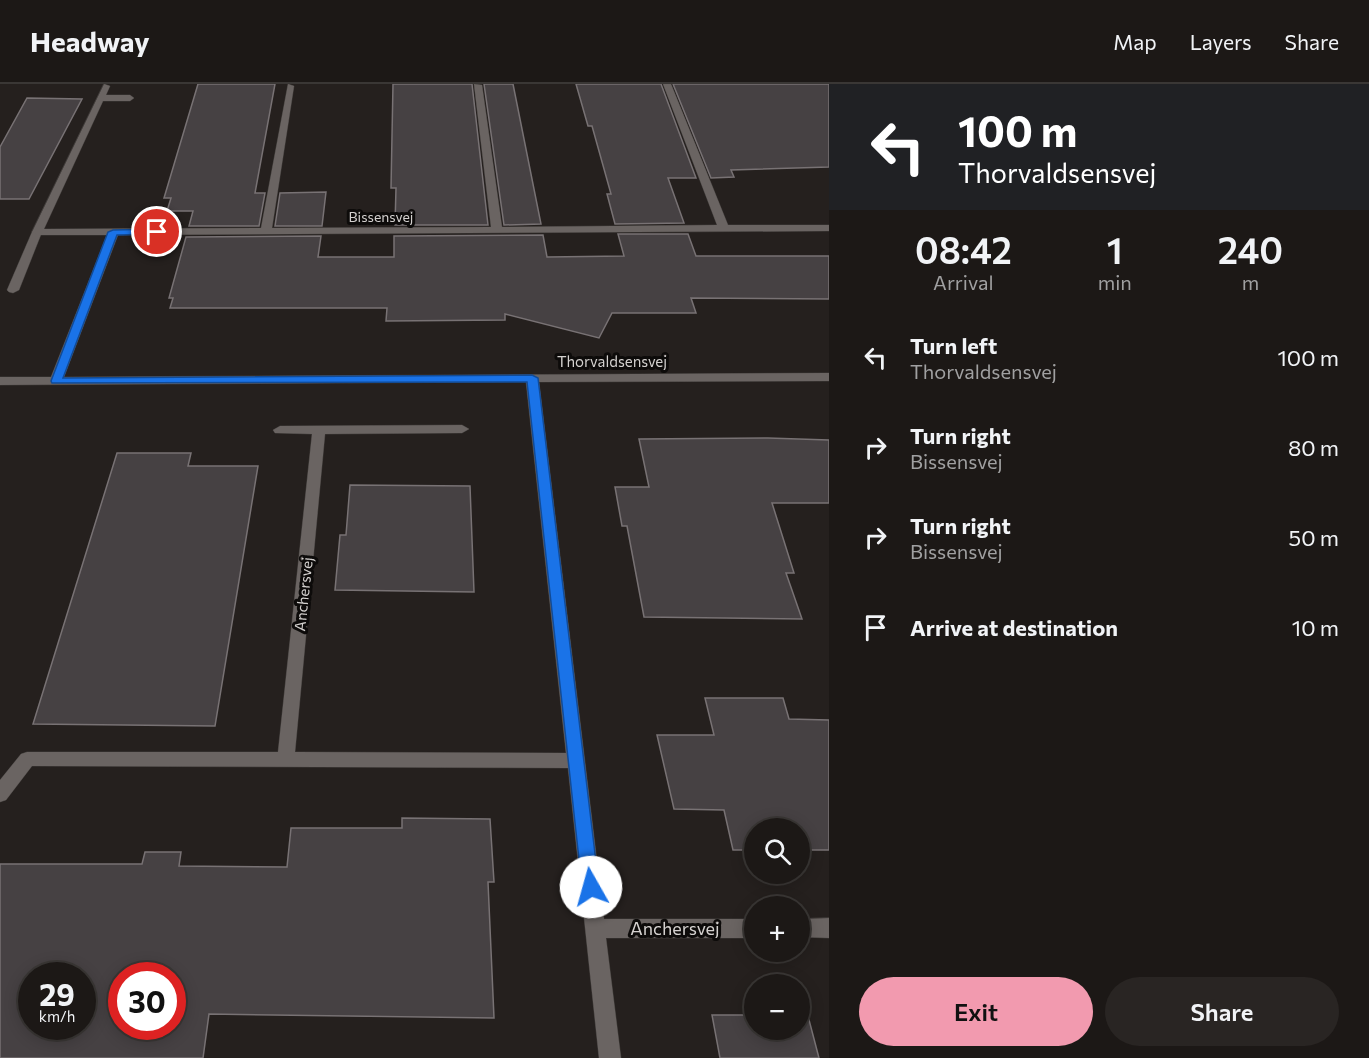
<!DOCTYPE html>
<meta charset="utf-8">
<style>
:root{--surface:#1c1816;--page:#292523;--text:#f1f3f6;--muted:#a0a0a1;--line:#3a3735;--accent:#f29aaf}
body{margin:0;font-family:Commissioner,sans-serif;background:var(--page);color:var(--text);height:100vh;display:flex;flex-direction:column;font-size:22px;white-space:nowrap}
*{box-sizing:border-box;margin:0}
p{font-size:20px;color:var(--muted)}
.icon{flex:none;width:33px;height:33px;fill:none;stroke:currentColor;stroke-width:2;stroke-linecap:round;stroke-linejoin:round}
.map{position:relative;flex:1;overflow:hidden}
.drawer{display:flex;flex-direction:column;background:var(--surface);width:540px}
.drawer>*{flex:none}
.top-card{background:#202124;color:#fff;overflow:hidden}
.tools{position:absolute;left:744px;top:734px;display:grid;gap:12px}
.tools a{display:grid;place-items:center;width:66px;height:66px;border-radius:50%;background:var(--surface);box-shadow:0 3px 15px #0003,0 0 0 2px var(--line);font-size:30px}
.speed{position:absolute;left:18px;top:878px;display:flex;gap:12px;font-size:30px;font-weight:700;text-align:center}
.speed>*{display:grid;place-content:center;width:78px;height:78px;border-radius:50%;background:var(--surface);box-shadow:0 3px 15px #0003,0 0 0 2px var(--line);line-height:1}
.speed small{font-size:15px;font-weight:400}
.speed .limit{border:9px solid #d22;background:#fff;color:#111}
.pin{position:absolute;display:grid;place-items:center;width:51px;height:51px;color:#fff;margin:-26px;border:3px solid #fff;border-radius:50%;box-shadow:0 2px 6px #0007}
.me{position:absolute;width:66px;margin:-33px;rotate:353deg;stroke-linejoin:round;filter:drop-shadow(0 0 4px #0008)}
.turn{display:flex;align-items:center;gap:21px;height:126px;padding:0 30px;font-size:27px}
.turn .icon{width:78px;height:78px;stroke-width:2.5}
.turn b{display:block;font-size:42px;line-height:51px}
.eta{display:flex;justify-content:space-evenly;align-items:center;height:102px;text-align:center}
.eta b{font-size:36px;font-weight:600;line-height:42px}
.primary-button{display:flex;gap:12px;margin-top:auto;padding:12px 30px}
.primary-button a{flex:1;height:69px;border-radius:36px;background:var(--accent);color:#111;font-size:24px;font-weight:600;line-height:69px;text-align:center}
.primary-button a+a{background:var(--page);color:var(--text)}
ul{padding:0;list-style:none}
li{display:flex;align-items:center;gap:18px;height:90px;padding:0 30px}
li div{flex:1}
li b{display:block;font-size:22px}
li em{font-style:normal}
header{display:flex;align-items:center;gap:36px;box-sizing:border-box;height:84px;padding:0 30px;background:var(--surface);border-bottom:2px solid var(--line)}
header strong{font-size:28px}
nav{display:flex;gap:33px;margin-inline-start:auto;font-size:21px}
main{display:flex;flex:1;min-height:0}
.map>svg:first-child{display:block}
.building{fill:#464143;stroke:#787274;stroke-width:1.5;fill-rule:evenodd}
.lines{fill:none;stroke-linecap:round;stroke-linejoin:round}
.service-casing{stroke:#3e3a38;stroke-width:1}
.minor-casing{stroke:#3e3a38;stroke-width:1}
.service{fill:#6a6462;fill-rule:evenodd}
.minor{fill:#6a6462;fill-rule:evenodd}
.route{fill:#1a73e8;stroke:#114b97;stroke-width:1.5}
.labels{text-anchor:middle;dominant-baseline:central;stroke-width:6;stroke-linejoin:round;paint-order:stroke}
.far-street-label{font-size:14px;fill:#d4d1cf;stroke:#0d0b0a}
.street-label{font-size:15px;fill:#d4d1cf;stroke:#0d0b0a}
.near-street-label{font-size:18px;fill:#d4d1cf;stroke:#0d0b0a}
</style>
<header>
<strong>Headway</strong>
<nav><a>Map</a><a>Layers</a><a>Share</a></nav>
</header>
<main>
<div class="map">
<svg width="829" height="974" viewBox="0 0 829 974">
<rect width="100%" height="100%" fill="#25201e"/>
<path class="building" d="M 198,0 L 275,0 L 255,109 L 265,109 L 259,142 L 189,142 L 193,127 L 167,127 L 171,114 L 164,114 Z
M 393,0 L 472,0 L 488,141 L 395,141 L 396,104 L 391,104 Z
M 484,0 L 513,0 L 541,140 L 504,141 Z
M 576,0 L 661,0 L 696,94 L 668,94 L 684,139 L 615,140 L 607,110 L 611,110 L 592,42 L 588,42 Z
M 673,0 L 829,0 L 829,83 L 731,86 L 734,93 L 711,94 Z
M 27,14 L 82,15 L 29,115 L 0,115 L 0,63 Z
M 326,108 L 322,142 L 275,142 L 280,109 Z
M 618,150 L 688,150 L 696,172 L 829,172 L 829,215 L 691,214 L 696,229 L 612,229 L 599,254 L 505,230 L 505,236 L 386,237 L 387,224 L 170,224 L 173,214 L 169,214 L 186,153 L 321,152 L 318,173 L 394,173 L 394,152 L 543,151 L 547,173 L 624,172 Z
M 768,354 L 829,356 L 829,419 L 772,419 L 794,489 L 786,489 L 802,535 L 644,533 L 627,442 L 622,442 L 615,403 L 649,403 L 639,355 Z
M 117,369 L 191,369 L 188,382 L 258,382 L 215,642 L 33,640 Z
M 350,401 L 470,402 L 474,508 L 335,506 L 340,451 L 346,451 Z
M 705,614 L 783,614 L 789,635 L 829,636 L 829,766 L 800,766 L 800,744 L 754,744 L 754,766 L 733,766 L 724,726 L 674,725 L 657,651 L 714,651 Z
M 402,734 L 490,735 L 494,798 L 488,798 L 494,934 L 209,930 L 203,974 L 0,974 L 0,780 L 142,780 L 145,768 L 181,768 L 179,782 L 287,783 L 291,744 L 402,744 ZM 32,891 L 82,891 L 82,942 L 32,942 ZM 122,891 L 172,891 L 172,942 L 122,942 Z
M 712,931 L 754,931 L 754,945 L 800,945 L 800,932 L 808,932 L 819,974 L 720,974 Z"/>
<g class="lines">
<g class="service-casing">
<path id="service" d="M 37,145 L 42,148 L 19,206 L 13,209 L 9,208 L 7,206 L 32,148 Z"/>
</g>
<g class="minor-casing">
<path id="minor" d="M 104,0 L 110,2 L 106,11 L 130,11 L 134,14 L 130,17 L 103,17 L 44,145 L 261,144 L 288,0 L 294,2 L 272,144 L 491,143 L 474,0 L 482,1 L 502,143 L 717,141 L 663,0 L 671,0 L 728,141 L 829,141 L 829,147 L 118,151 L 64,293 L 829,289 L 829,297 L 539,298 L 604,835 L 754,835 L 754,854 L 606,854 L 621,974 L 599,974 L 568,684 L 32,682 L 6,716 L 0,718 L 0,696 L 21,670 L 27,668 L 278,668 L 312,350 L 275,349 L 273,346 L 280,342 L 462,341 L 469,345 L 462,349 L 325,350 L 295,668 L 566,669 L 526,298 L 0,301 L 0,293 L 51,293 L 107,151 L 37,151 L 32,148 Z
M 829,834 L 829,854 L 800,853 L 800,835 Z"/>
</g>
<use href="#service" class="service"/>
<use href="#minor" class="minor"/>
</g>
<path class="route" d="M 157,145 L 161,148 L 160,150 L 117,151 L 63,294 L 532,291 L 538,294 L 599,803 L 597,809 L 591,811 L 584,809 L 582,803 L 527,298 L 52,299 L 51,297 L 108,148 L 113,146 Z"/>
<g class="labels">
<g class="far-street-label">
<text x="381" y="132">Bissensvej</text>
</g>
<g class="street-label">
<text x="612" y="277">Thorvaldsensvej</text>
<text transform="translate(303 510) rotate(-84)">Anchersvej</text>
</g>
<g class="near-street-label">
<text x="675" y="844">Anchersvej</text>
</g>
</g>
</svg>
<div class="tools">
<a><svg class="icon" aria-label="search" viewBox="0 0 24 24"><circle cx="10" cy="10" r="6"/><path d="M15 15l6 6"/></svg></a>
<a>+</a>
<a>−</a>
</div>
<div class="speed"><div>29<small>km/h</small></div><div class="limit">30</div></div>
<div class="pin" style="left:157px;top:148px;background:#d93025"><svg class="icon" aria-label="arrive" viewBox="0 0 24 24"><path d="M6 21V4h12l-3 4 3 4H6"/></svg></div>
<svg class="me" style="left:591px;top:803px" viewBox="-20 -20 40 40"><circle r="19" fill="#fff"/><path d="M0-13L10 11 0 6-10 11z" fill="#1a73e8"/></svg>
</div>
<section class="drawer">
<div class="top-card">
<div class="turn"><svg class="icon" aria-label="left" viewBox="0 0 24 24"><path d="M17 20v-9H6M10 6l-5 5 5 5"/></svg><div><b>100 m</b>Thorvaldsensvej</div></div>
</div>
<div class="eta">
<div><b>08:42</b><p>Arrival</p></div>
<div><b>1</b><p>min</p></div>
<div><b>240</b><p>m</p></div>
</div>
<ul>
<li><svg class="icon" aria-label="left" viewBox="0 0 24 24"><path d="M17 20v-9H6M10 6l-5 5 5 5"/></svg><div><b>Turn left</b><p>Thorvaldsensvej</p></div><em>100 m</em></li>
<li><svg class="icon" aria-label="right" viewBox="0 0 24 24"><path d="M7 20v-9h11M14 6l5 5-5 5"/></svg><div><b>Turn right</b><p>Bissensvej</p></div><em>80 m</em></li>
<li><svg class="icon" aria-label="right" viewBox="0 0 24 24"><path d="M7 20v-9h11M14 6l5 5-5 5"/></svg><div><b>Turn right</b><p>Bissensvej</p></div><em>50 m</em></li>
<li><svg class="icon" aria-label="arrive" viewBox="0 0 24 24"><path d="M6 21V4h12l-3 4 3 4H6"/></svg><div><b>Arrive at destination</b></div><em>10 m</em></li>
</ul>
<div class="primary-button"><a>Exit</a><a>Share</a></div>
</section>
</main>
